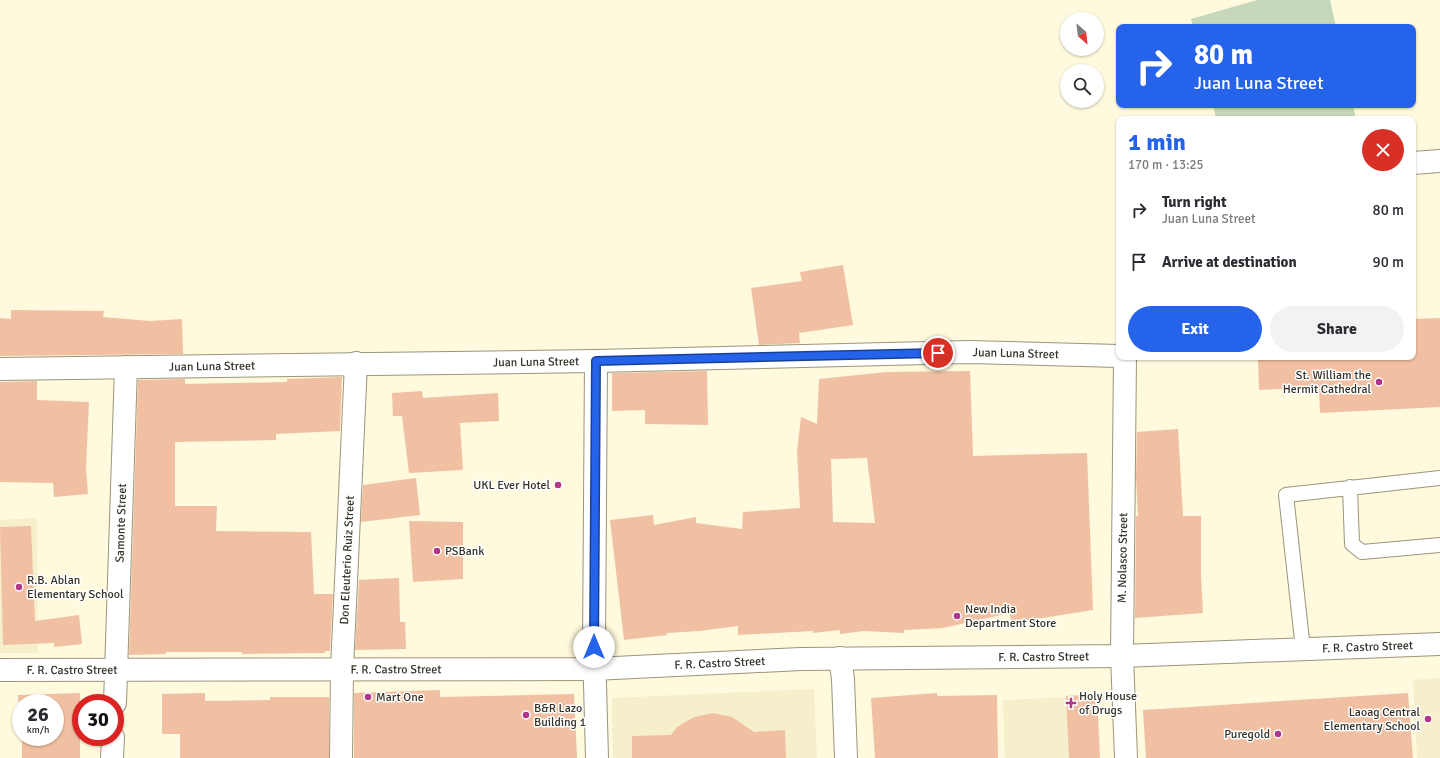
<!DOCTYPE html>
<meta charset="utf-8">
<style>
:root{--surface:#fff;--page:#f2f2f3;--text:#2b2b33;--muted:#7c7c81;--accent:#2563eb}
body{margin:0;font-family:Signika,sans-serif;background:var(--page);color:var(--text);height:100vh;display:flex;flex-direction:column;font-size:15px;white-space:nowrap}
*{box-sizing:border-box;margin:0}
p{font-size:13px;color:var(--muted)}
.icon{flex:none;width:22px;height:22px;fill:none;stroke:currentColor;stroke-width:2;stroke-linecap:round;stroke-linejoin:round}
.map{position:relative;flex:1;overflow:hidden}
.panel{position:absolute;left:1116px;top:116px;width:300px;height:244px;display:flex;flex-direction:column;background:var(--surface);border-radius:8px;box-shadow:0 1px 3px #0004}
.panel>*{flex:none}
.guide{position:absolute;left:1116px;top:24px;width:300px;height:84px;border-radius:8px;box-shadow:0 1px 3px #0004;background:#2563eb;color:#fff;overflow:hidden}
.needle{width:26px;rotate:152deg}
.buttons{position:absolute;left:1060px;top:12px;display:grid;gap:8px}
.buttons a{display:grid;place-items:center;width:44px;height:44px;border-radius:50%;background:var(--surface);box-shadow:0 1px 3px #0004;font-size:20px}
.speed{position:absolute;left:12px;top:694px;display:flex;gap:8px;font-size:20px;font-weight:700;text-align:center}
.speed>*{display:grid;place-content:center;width:52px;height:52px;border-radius:50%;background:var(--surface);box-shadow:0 1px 3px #0004;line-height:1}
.speed small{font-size:10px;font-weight:400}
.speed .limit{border:6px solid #d22;background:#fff;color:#111}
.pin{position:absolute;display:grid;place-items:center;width:34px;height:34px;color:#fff;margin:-17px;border:2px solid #fff;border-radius:50%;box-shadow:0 1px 4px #0007}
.me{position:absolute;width:44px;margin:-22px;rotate:0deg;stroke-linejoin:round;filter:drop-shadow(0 0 3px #0008)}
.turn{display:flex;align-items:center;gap:14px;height:84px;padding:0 12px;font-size:18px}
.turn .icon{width:52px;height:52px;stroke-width:2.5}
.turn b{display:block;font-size:28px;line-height:34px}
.round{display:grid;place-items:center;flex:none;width:42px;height:42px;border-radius:21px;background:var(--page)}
.overview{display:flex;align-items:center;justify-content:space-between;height:68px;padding:0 12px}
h1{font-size:24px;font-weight:700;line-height:30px;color:var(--accent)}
.cta{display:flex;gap:8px;margin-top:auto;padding:8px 12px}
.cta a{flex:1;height:46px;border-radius:24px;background:var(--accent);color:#fff;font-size:16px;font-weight:700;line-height:46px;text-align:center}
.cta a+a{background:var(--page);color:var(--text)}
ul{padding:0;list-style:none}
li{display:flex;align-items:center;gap:12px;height:52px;padding:0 12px}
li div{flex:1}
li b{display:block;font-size:15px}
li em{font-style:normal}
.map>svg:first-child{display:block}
.built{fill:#f6efcb}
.green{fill:#c7d7ba}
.building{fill:#f1c0a2;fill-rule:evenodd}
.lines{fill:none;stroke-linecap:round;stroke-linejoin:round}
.service-casing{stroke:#9a957b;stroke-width:16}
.minor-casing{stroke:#9a957b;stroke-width:24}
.secondary-casing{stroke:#9a957b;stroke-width:24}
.service{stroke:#fff;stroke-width:14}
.minor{stroke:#fff;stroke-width:22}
.secondary{stroke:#fff;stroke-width:22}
.route-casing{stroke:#184099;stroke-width:10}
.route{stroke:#2563eb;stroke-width:7}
.poi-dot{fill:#b13689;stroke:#fff;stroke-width:1.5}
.labels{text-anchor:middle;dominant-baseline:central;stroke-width:3;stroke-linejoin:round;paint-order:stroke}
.street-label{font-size:12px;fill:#353328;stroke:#fff}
.poi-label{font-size:12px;fill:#353328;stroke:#fff;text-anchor:start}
</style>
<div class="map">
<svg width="1440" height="758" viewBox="0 0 1440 758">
<rect width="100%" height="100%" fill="#fff9dd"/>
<path class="built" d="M 37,518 L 38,653 L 0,653 L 0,520 Z
M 1440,678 L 1440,758 L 1417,758 L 1413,680 Z
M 814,689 L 817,758 L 613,758 L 612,698 Z
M 1068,697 L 1071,758 L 1005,758 L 1003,700 Z"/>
<path class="green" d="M 1257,0 L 1330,0 L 1336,27 L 1193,27 L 1191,19 Z
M 1213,105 L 1353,105 L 1356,119 L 1216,119 Z"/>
<path class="building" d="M 843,265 L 853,325 L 799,333 L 800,343 L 759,345 L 751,288 L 802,281 L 800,272 Z
M 11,310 L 104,311 L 103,317 L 150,321 L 182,319 L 183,354 L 0,356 L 0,318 L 11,319 Z
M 1440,318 L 1440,407 L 1320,413 L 1319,387 L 1259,390 L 1258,357 L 1413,357 L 1413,319 Z
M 707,371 L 708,425 L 645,424 L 645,410 L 612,411 L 612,373 Z
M 970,371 L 973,456 L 1087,453 L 1093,610 L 1011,623 L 1010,613 L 943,628 L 904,630 L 904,633 L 864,631 L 840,634 L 840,630 L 813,633 L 813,631 L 738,635 L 738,626 L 699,631 L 667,633 L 667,635 L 624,640 L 610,520 L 653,515 L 654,525 L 696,517 L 696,523 L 742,529 L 743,512 L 800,508 L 797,452 L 801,417 L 817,424 L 819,379 L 887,372 ZM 867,458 L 875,523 L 833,522 L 831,459 Z
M 342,377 L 340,431 L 276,434 L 276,440 L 175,442 L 175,506 L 217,506 L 216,531 L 311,532 L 314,594 L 333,594 L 330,651 L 325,651 L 325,653 L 242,654 L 242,652 L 166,652 L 166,654 L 129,655 L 138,380 L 185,379 L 185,384 L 287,382 L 287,379 Z
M 37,381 L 37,400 L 89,402 L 86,469 L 88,494 L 54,497 L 53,483 L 0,482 L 0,382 Z
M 422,391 L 423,398 L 498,393 L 499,421 L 460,423 L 463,470 L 409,473 L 402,416 L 393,416 L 392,393 Z
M 1178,429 L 1183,516 L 1201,516 L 1201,576 L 1203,613 L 1135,618 L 1136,516 L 1138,516 L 1136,477 L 1137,432 Z
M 416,478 L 420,515 L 361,522 L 363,485 Z
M 409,521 L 463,522 L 463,579 L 413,582 Z
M 31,526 L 35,621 L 79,615 L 82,644 L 54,647 L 54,643 L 3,645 L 0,527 Z
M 399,578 L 400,622 L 405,622 L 406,649 L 355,650 L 359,580 Z
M 440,690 L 440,697 L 574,694 L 577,758 L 354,758 L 354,693 Z
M 80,693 L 80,758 L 22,758 L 22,737 L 55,737 L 55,703 L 21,703 L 21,730 L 19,730 L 18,695 Z
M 205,693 L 205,701 L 270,700 L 270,697 L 329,697 L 329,758 L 180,758 L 180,734 L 162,734 L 162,694 Z
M 937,693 L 937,696 L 997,695 L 998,758 L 875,758 L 871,698 Z
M 1408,693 L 1413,758 L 1146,758 L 1143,710 Z
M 1097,694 L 1100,758 L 1069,758 L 1066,696 Z
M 713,713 L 732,717 L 754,732 L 785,730 L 786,758 L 632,758 L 632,736 L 671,735 L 677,727 L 694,717 Z"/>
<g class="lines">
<g class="service-casing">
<path id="service" d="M 1350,487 L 1352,544 L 1362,552 L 1440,545
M 1303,649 L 1286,495 L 1440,478"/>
</g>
<g class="minor-casing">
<g id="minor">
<path d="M 1413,163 L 1440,161"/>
<path d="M 1125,357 L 1122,656 L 1126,758"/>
<path d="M 596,361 L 594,647 L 597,758"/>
<path id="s1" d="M 0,369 L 596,361 L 969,352 L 1119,356"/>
<path d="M 840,658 L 843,679 L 846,758"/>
<path id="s2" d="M 115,703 L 126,367"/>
<path d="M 112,758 L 113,737"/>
<path id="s3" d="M 341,758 L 342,669 L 356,363"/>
</g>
</g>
<g class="secondary-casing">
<g id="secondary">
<path id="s4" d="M 0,670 L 594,669 L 801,659 L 1122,656 L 1440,644"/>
</g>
</g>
<use href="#service" class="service"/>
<use href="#minor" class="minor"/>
<use href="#secondary" class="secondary"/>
</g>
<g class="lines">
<g class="route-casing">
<path id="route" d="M 594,647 L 596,361 L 938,353"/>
</g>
<use href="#route" class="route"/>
</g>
<g class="poi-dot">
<circle cx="1379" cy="382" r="4"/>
<circle cx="558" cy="485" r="4"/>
<circle cx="437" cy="551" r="4"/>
<circle cx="19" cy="587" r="4"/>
<circle cx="957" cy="616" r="4"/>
<circle cx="368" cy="697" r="4"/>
<path d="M1069 697h4v4h4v4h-4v4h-4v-4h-4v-4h4z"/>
<circle cx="526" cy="715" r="4"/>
<circle cx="1428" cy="719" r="4"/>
<circle cx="1278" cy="734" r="4"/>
</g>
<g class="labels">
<g class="street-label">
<text stroke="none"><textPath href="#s1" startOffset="1016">Juan Luna Street</textPath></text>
<text stroke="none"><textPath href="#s1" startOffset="536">Juan Luna Street</textPath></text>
<text stroke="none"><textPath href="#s1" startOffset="212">Juan Luna Street</textPath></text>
<text stroke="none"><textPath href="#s2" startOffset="180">Samonte Street</textPath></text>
<text transform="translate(1123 558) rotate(-89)">M. Nolasco Street</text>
<text stroke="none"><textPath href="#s3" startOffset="198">Don Eleuterio Ruiz Street</textPath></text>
<text stroke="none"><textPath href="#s4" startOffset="1368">F. R. Castro Street</textPath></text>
<text stroke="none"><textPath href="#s4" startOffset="1044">F. R. Castro Street</textPath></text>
<text stroke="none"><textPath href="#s4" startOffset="720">F. R. Castro Street</textPath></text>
<text stroke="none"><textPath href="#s4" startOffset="396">F. R. Castro Street</textPath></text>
<text stroke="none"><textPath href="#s4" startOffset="72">F. R. Castro Street</textPath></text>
</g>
<g class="poi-label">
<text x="1371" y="375" text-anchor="end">St. William the<tspan x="1371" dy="14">Hermit Cathedral</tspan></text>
<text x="550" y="485" text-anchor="end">UKL Ever Hotel</text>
<text x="445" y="551">PSBank</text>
<text x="27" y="580">R.B. Ablan<tspan x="27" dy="14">Elementary School</tspan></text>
<text x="965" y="609">New India<tspan x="965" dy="14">Department Store</tspan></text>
<text x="1079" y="696">Holy House<tspan x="1079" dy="14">of Drugs</tspan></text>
<text x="376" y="697">Mart One</text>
<text x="534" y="708">B&amp;R Lazo<tspan x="534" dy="14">Building 1</tspan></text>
<text x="1420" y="712" text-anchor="end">Laoag Central<tspan x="1420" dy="14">Elementary School</tspan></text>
<text x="1270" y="734" text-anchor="end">Puregold</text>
</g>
</g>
</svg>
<div class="buttons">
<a><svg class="needle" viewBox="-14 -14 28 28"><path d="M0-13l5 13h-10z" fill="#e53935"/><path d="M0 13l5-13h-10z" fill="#7c7c81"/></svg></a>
<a><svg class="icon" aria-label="search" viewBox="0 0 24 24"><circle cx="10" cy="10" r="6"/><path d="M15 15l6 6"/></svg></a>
</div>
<div class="speed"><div>26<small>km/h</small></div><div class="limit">30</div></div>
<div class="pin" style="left:938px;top:353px;background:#d93025"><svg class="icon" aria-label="arrive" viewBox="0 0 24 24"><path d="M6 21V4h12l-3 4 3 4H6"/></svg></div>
<svg class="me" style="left:594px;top:647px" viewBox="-20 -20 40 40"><circle r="19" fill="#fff"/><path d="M0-13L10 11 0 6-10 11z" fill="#2563eb"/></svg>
<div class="guide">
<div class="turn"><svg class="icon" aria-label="right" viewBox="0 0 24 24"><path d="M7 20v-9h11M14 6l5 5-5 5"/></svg><div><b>80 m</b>Juan Luna Street</div></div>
</div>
<section class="panel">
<div class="overview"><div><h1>1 min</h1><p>170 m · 13:25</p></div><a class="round" style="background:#d93025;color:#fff"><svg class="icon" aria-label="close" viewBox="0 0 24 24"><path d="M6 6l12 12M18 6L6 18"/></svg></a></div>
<ul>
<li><svg class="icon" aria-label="right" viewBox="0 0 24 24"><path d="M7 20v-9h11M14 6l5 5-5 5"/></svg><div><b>Turn right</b><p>Juan Luna Street</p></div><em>80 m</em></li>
<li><svg class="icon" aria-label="arrive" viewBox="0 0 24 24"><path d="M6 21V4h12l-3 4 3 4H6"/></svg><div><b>Arrive at destination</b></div><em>90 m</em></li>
</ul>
<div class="cta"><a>Exit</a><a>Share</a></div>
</section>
</div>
